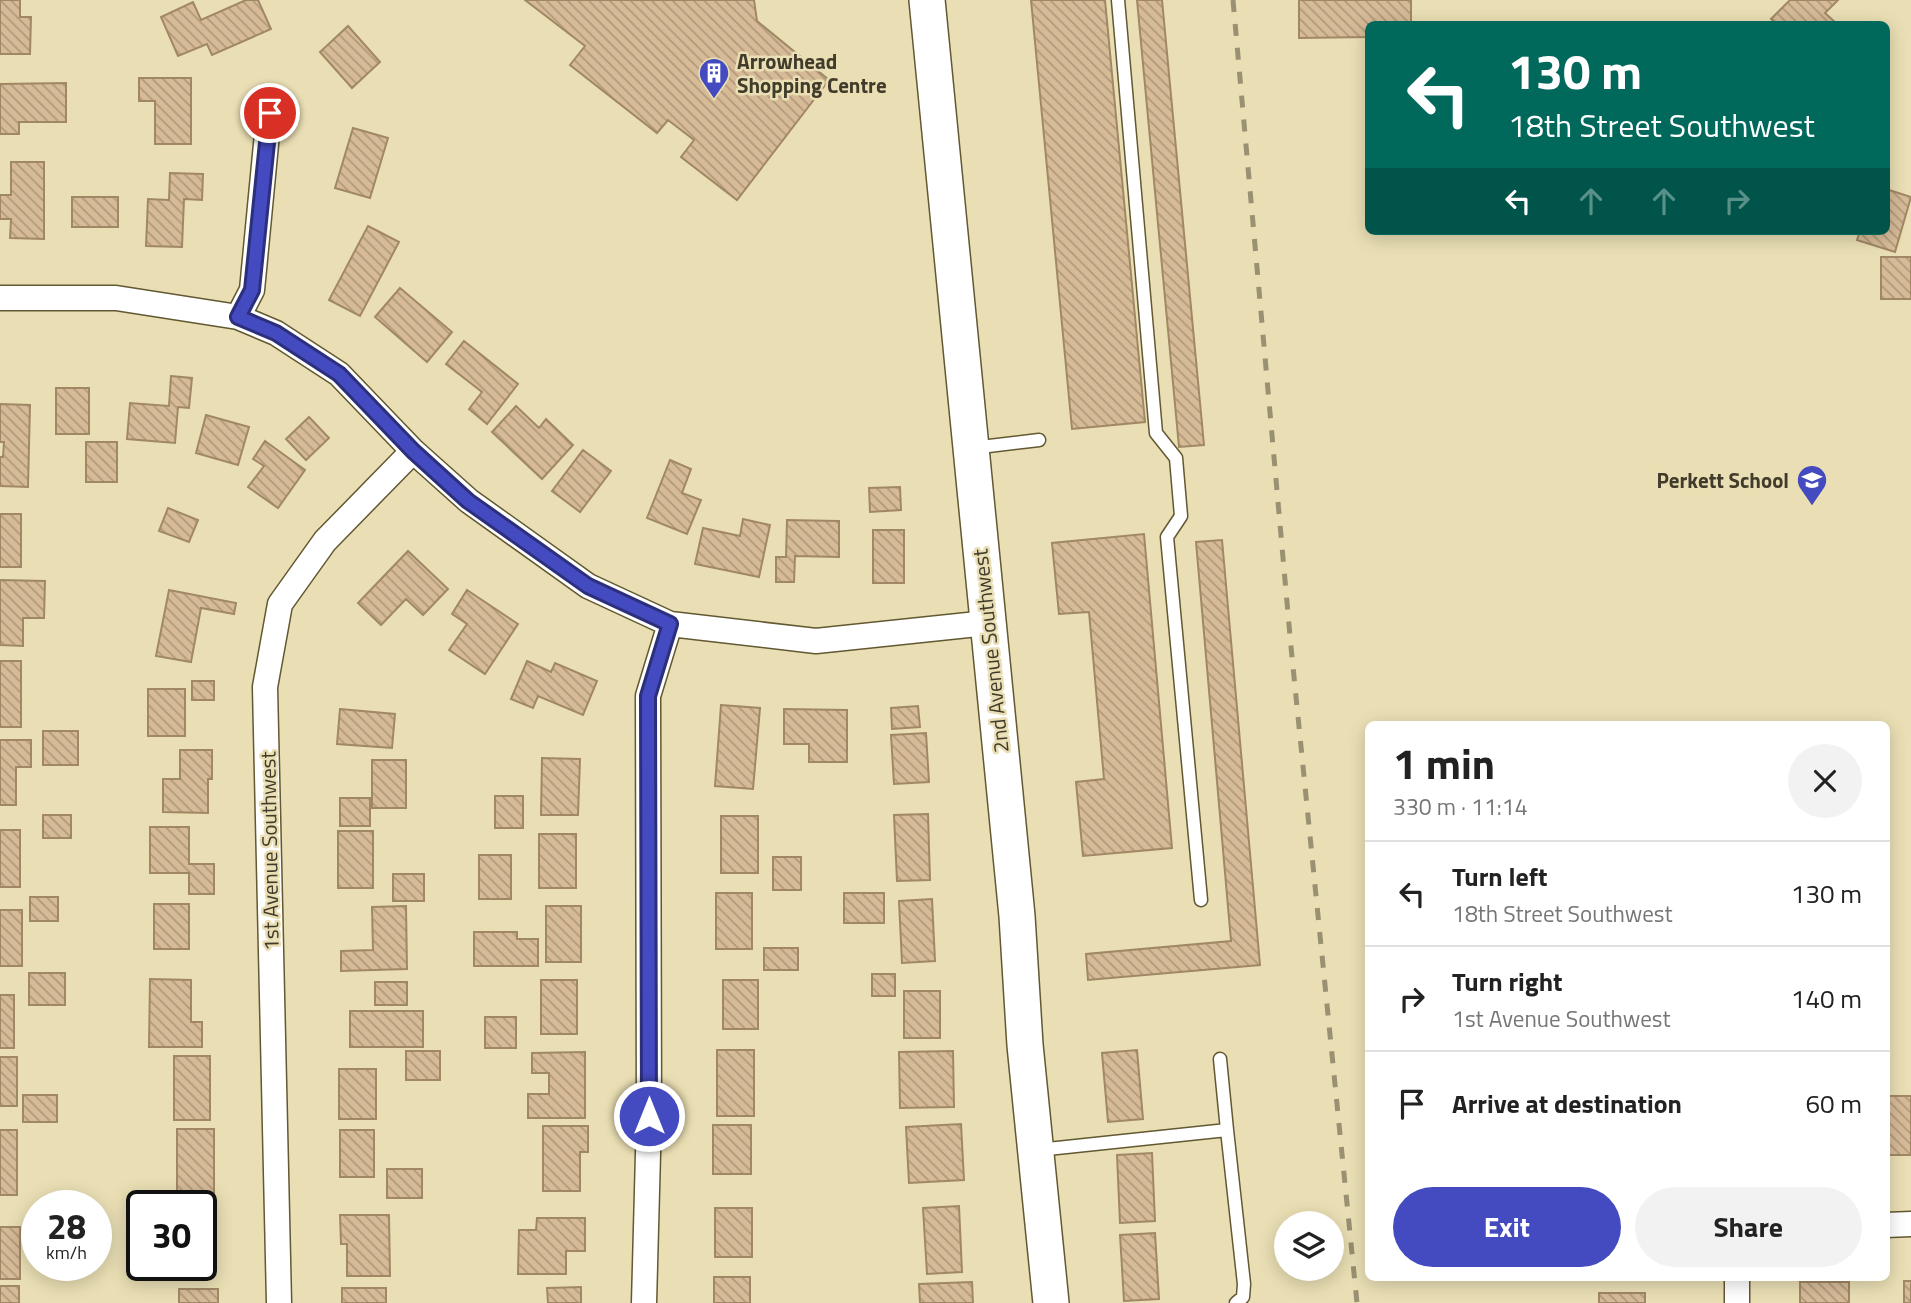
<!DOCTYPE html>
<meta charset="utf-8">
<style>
:root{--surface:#fff;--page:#f2f2f2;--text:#222;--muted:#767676;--line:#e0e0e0;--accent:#444abf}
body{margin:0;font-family:"Titillium Web",sans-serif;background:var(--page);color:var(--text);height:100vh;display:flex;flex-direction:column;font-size:26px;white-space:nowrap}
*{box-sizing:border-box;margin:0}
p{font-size:23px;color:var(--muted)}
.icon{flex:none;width:38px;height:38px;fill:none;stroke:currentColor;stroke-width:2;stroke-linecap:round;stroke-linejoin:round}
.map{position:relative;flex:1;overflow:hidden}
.details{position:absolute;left:1365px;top:721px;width:525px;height:560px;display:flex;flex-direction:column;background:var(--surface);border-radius:10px;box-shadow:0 4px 18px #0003}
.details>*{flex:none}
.top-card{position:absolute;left:1365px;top:21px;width:525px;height:214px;border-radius:10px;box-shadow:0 4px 18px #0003;background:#00695c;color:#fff;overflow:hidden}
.buttons{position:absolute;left:1274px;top:1211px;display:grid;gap:14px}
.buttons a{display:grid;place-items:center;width:70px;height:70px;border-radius:50%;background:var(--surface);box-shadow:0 4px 18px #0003;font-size:35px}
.speed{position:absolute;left:21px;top:1190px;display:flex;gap:14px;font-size:35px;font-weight:700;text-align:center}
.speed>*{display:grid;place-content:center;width:91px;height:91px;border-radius:50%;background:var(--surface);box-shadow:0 4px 18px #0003;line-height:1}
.speed small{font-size:18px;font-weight:400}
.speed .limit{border:4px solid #111;border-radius:10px;background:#fff;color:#111}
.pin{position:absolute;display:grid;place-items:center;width:60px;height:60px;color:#fff;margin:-30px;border:4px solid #fff;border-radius:50%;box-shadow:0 2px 7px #0007}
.me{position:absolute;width:77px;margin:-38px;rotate:0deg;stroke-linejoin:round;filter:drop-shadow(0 0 5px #0008)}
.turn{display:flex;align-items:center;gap:24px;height:147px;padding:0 28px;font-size:32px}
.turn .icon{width:91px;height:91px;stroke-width:2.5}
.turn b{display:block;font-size:49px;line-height:60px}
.lanes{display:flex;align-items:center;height:66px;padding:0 28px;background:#0003;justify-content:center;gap:35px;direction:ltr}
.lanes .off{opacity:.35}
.round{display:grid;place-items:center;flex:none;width:74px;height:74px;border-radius:37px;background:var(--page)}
.summary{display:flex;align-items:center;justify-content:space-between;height:119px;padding:0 28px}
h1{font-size:42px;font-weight:700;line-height:52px}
.button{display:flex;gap:14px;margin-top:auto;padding:14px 28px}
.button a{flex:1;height:80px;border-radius:42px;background:var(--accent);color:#fff;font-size:28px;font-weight:700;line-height:80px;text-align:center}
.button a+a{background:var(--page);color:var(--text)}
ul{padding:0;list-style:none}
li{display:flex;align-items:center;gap:21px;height:105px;padding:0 28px;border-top:2px solid var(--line)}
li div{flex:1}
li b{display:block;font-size:26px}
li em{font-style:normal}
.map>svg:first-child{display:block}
.building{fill:url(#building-back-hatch);stroke:#a18865;stroke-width:2}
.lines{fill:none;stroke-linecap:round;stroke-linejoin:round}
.lane-casing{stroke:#625831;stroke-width:15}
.street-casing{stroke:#625831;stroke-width:27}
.secondary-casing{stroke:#625831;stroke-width:38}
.lane{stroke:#fff;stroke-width:12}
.street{stroke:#fff;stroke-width:24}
.secondary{stroke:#fff;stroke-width:35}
.rail{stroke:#999172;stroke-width:5;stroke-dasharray:12 12;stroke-linecap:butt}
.route-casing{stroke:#2c307c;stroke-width:18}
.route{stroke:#444abf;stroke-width:12}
.labels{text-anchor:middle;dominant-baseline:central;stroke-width:5;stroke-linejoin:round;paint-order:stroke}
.poi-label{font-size:21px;font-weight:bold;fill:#403b2a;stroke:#eadfb4;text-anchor:start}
.street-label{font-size:21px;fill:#403b2a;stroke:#eadfb4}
</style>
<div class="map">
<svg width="1911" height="1303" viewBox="0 0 1911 1303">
<defs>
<pattern id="building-back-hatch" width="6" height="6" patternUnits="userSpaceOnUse" patternTransform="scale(1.75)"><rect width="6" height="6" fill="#d7bb97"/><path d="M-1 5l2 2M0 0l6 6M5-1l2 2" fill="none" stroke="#b0997b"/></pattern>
</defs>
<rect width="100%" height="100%" fill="#eadfb4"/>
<path class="building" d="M 0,0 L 20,0 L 20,17 L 31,17 L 30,54 L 0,54 Z
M 246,0 L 258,0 L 271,29 L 212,55 L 207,44 L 178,56 L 161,17 L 193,2 L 201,20 Z
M 525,0 L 754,0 L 757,21 L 829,80 L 737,200 L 681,157 L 694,140 L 668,120 L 657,133 L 570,65 L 585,46 Z
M 1031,0 L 1105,0 L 1145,422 L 1072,429 Z
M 1137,0 L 1162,0 L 1204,445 L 1179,447 Z
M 1299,0 L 1411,0 L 1411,24 L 1368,24 L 1368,37 L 1299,38 Z
M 1790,0 L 1838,0 L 1825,13 L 1837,24 L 1777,24 L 1771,19 Z
M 348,26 L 380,62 L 352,88 L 320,52 Z
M 139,78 L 191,78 L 191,144 L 155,144 L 155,101 L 139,101 Z
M 66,83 L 66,122 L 19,122 L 19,134 L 0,134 L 0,84 Z
M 353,128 L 388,138 L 370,198 L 335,188 Z
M 11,162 L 44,162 L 44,239 L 10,238 L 11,219 L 0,219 L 0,195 L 11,195 Z
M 170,173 L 203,174 L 202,200 L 184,199 L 182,247 L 146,246 L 148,199 L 169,200 Z
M 1886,189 L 1911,197 L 1895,252 L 1857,240 L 1860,231 L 1886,231 Z
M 72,197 L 118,197 L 118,227 L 72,227 Z
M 368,226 L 399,242 L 360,316 L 329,300 Z
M 1881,257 L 1911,257 L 1911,299 L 1881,299 Z
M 400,288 L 452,332 L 427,362 L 375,317 Z
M 464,341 L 518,384 L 487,424 L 469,409 L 482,392 L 446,364 Z
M 171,376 L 192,378 L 189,408 L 178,407 L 175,443 L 127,439 L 130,403 L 169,406 Z
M 56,388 L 89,388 L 89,434 L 56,434 Z
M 0,404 L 30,405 L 28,487 L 0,486 L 0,457 L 3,457 L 4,442 L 0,442 Z
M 516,406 L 539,428 L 546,419 L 573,445 L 542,479 L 492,432 Z
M 206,415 L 249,427 L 238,465 L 196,453 Z
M 309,417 L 329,438 L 306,460 L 286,439 Z
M 265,441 L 305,470 L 278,508 L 248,487 L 264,466 L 253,459 Z
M 86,442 L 117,442 L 117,482 L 86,482 Z
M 583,450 L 611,471 L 580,512 L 552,491 Z
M 670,460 L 691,469 L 682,493 L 701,500 L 687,534 L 647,518 Z
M 900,487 L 901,510 L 870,512 L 869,488 Z
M 168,508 L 198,520 L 189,542 L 159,531 Z
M 0,514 L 21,514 L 21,567 L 0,567 Z
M 743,519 L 770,525 L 759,577 L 695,564 L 703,528 L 740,536 Z
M 787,520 L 839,521 L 839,557 L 795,556 L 794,582 L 776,582 L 776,557 L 786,557 Z
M 873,530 L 904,530 L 904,583 L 873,583 Z
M 1144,534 L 1172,848 L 1083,856 L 1076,782 L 1104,779 L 1089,612 L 1059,614 L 1052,543 Z
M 1222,540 L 1260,965 L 1088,980 L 1086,954 L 1231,941 L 1196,542 Z
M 408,551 L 448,589 L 423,615 L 406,599 L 381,625 L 358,603 Z
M 0,580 L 45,581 L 44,618 L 23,618 L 23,646 L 0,645 Z
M 169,590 L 236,603 L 234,614 L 201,608 L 191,662 L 156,656 Z
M 467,590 L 518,624 L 485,674 L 449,650 L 467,624 L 452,614 Z
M 0,661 L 21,661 L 21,727 L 0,727 Z
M 527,661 L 551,672 L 555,663 L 597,681 L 583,715 L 538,696 L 533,708 L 511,699 Z
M 192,681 L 214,681 L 214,700 L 192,700 Z
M 148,689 L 185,689 L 185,736 L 148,736 Z
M 721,705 L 760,708 L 753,789 L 715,786 Z
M 918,706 L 920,727 L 892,729 L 891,708 Z
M 340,709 L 395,714 L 392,748 L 337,744 Z
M 784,709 L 847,710 L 847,762 L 809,762 L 809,744 L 784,744 Z
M 43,731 L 78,731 L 78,765 L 43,765 Z
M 926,733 L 929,782 L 894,784 L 891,735 Z
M 0,740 L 31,740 L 31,767 L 16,767 L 16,805 L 0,805 Z
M 180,750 L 212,750 L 212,779 L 208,779 L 208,813 L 163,812 L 163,779 L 180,779 Z
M 542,758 L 580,759 L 578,815 L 541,815 Z
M 372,760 L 406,760 L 406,808 L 372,808 Z
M 495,796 L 523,796 L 523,828 L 495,828 Z
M 340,798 L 370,798 L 370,826 L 340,826 Z
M 928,814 L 930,880 L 897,881 L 894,815 Z
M 43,815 L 71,815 L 71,838 L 43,838 Z
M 721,816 L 758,816 L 758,873 L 721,873 Z
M 150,827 L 189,827 L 189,864 L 214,864 L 214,894 L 189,894 L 189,873 L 150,873 Z
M 0,830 L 20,830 L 20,887 L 0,887 Z
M 338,831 L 373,831 L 373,888 L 338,888 Z
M 539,834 L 576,834 L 576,888 L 539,888 Z
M 479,855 L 511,855 L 511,899 L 479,899 Z
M 773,857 L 801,857 L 801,890 L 773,890 Z
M 393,874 L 424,874 L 424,901 L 393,901 Z
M 716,893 L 752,893 L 752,949 L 716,949 Z
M 844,893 L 884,893 L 884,923 L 844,923 Z
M 30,897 L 58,897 L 58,921 L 30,921 Z
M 932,899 L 935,961 L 902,963 L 899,901 Z
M 154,904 L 189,904 L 189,949 L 154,949 Z
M 406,906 L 407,969 L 341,971 L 341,951 L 373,950 L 372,907 Z
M 546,906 L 581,906 L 581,962 L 546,962 Z
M 0,910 L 22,910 L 22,966 L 0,966 Z
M 474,932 L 517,932 L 517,939 L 538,939 L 538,966 L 474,966 Z
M 764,948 L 798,948 L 798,970 L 764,970 Z
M 29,973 L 65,973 L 65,1005 L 29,1005 Z
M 872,974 L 895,974 L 895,996 L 872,996 Z
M 150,979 L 191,980 L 191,1022 L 202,1022 L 202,1047 L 149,1047 Z
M 541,980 L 577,980 L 577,1034 L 541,1034 Z
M 723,980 L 758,980 L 758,1029 L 723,1029 Z
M 375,982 L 407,982 L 407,1005 L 375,1005 Z
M 904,991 L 940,991 L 940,1038 L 904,1038 Z
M 0,995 L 14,995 L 14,1048 L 0,1048 Z
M 350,1011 L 423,1011 L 423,1047 L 350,1047 Z
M 485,1017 L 516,1017 L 516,1048 L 485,1048 Z
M 717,1050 L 754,1050 L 754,1116 L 717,1116 Z
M 1137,1050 L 1143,1119 L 1108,1122 L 1102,1053 Z
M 406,1051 L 440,1051 L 440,1080 L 406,1080 Z
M 953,1051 L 954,1107 L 900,1108 L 899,1052 Z
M 585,1052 L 585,1118 L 528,1118 L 528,1094 L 549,1094 L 549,1073 L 532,1073 L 532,1053 Z
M 174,1056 L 210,1056 L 210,1120 L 174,1120 Z
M 0,1057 L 17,1057 L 17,1106 L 0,1106 Z
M 339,1069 L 376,1069 L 376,1119 L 339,1119 Z
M 23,1095 L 57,1095 L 57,1122 L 23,1122 Z
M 1886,1096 L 1911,1096 L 1911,1155 L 1886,1155 Z
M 961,1124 L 964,1180 L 909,1183 L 906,1127 Z
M 713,1125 L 751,1125 L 751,1174 L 713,1174 Z
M 543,1126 L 588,1126 L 588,1152 L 580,1152 L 580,1191 L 543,1191 Z
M 177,1129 L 214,1129 L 214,1196 L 177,1196 Z
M 0,1130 L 17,1130 L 17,1195 L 0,1195 Z
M 340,1130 L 374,1130 L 374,1177 L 340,1177 Z
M 1152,1153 L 1155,1221 L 1120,1223 L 1117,1155 Z
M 387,1169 L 422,1169 L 422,1198 L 387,1198 Z
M 959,1206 L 962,1272 L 927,1274 L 923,1208 Z
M 715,1208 L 752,1208 L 752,1257 L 715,1257 Z
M 201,1212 L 208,1212 L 209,1276 L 169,1276 L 169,1265 L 201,1265 Z
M 340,1215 L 389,1215 L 390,1276 L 347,1276 L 347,1244 L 341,1244 Z
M 537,1218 L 585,1218 L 585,1251 L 566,1251 L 566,1274 L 518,1274 L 519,1230 L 536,1230 Z
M 0,1227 L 20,1227 L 20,1279 L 0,1279 Z
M 1155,1233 L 1159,1299 L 1124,1301 L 1120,1235 Z
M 714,1277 L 750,1277 L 750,1303 L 714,1303 Z
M 1904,1281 L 1911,1281 L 1911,1303 L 1904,1303 Z
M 972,1282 L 973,1303 L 920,1303 L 919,1284 Z
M 1800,1282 L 1849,1282 L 1849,1303 L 1800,1303 Z
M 0,1286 L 19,1286 L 19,1303 L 0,1303 Z
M 581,1287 L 581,1303 L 548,1303 L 547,1288 Z
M 342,1288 L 386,1288 L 386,1303 L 342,1303 Z
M 179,1289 L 218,1289 L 218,1303 L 179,1303 Z
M 1599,1293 L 1645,1293 L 1645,1303 L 1599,1303 Z"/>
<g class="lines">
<g class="lane-casing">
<path id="lane" d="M 1118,0 L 1156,433 L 1176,458 L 1181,516 L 1167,537 L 1201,900
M 972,448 L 1039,440
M 1220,1059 L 1227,1130
M 1038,1150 L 1227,1130 L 1244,1284 L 1243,1297 L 1236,1303"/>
</g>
<g class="street-casing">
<path id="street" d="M 0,298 L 116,298 L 238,317 L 276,333 L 339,374 L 413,451 L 469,501 L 588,586 L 670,624 L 816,641 L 987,623
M 238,317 L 252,290 L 269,113
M 1886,1225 L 1911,1224
M 279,1303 L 265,687 L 280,604 L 325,541 L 413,451
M 644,1303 L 649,1116 L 648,696 L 670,624
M 1737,1303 L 1737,1278"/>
</g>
<g class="secondary-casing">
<path id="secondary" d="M 927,0 L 1017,916 L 1025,1045 L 1051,1303"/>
</g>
<use href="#lane" class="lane"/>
<use href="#street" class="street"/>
<use href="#secondary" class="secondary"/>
<path class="rail" d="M 1233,0 L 1291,647 L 1357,1303"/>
</g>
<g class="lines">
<g class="route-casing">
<path id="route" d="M 270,113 L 252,290 L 238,317 L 276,333 L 339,374 L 413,451 L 468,501 L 588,586 L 670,624 L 648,696 L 649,1116"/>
</g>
<use href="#route" class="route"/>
</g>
<defs>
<g id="building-pin" transform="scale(1.575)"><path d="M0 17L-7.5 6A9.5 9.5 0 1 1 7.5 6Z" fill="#444abf" stroke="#eadfb4"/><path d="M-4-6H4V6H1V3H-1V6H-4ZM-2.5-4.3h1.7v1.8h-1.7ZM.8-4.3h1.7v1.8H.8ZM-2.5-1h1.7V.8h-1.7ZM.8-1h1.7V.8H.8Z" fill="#fff"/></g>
<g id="school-pin" transform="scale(1.575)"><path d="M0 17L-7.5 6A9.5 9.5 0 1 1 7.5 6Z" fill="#444abf" stroke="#eadfb4"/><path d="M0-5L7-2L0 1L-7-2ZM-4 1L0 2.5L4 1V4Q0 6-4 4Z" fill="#fff"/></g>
</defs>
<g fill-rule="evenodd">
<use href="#building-pin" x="714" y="73"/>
<use href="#school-pin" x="1812" y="480"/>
</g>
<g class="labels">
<g class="poi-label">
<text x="737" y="61">Arrowhead<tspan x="737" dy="24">Shopping Centre</tspan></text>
<text x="1789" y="480" text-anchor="end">Perkett School</text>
</g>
<g class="street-label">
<text transform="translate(990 651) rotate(-96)">2nd Avenue Southwest</text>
<text transform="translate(269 851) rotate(-91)">1st Avenue Southwest</text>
</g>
</g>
</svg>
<div class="buttons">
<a><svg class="icon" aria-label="layers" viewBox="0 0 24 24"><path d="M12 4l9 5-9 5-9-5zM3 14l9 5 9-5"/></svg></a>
</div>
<div class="speed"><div>28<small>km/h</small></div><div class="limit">30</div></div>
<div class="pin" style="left:270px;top:113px;background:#d93025"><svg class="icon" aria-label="arrive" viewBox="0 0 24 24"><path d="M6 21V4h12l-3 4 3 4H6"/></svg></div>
<svg class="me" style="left:649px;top:1116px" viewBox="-20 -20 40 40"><circle r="17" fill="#444abf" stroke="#fff" stroke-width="3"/><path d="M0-11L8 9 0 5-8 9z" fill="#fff"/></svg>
<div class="top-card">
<div class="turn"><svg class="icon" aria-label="left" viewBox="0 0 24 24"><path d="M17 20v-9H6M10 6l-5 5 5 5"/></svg><div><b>130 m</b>18th Street Southwest</div></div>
<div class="lanes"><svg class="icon" aria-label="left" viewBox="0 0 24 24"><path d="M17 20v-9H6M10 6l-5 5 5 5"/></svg><svg class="icon off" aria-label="ahead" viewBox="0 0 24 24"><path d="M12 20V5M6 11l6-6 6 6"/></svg><svg class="icon off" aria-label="ahead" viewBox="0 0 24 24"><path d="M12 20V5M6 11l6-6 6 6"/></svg><svg class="icon off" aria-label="right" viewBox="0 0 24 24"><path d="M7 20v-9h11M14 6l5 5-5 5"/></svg></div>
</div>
<section class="details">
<div class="summary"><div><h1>1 min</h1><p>330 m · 11:14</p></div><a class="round"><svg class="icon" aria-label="close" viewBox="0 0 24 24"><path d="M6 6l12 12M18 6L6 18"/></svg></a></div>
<ul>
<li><svg class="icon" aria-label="left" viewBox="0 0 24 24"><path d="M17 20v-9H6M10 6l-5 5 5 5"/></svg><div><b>Turn left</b><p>18th Street Southwest</p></div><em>130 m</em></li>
<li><svg class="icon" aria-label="right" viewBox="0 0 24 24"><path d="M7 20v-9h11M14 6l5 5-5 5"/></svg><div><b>Turn right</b><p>1st Avenue Southwest</p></div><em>140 m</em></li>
<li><svg class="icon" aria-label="arrive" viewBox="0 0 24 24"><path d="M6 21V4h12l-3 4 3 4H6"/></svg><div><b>Arrive at destination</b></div><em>60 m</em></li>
</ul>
<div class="button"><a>Exit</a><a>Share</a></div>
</section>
</div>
